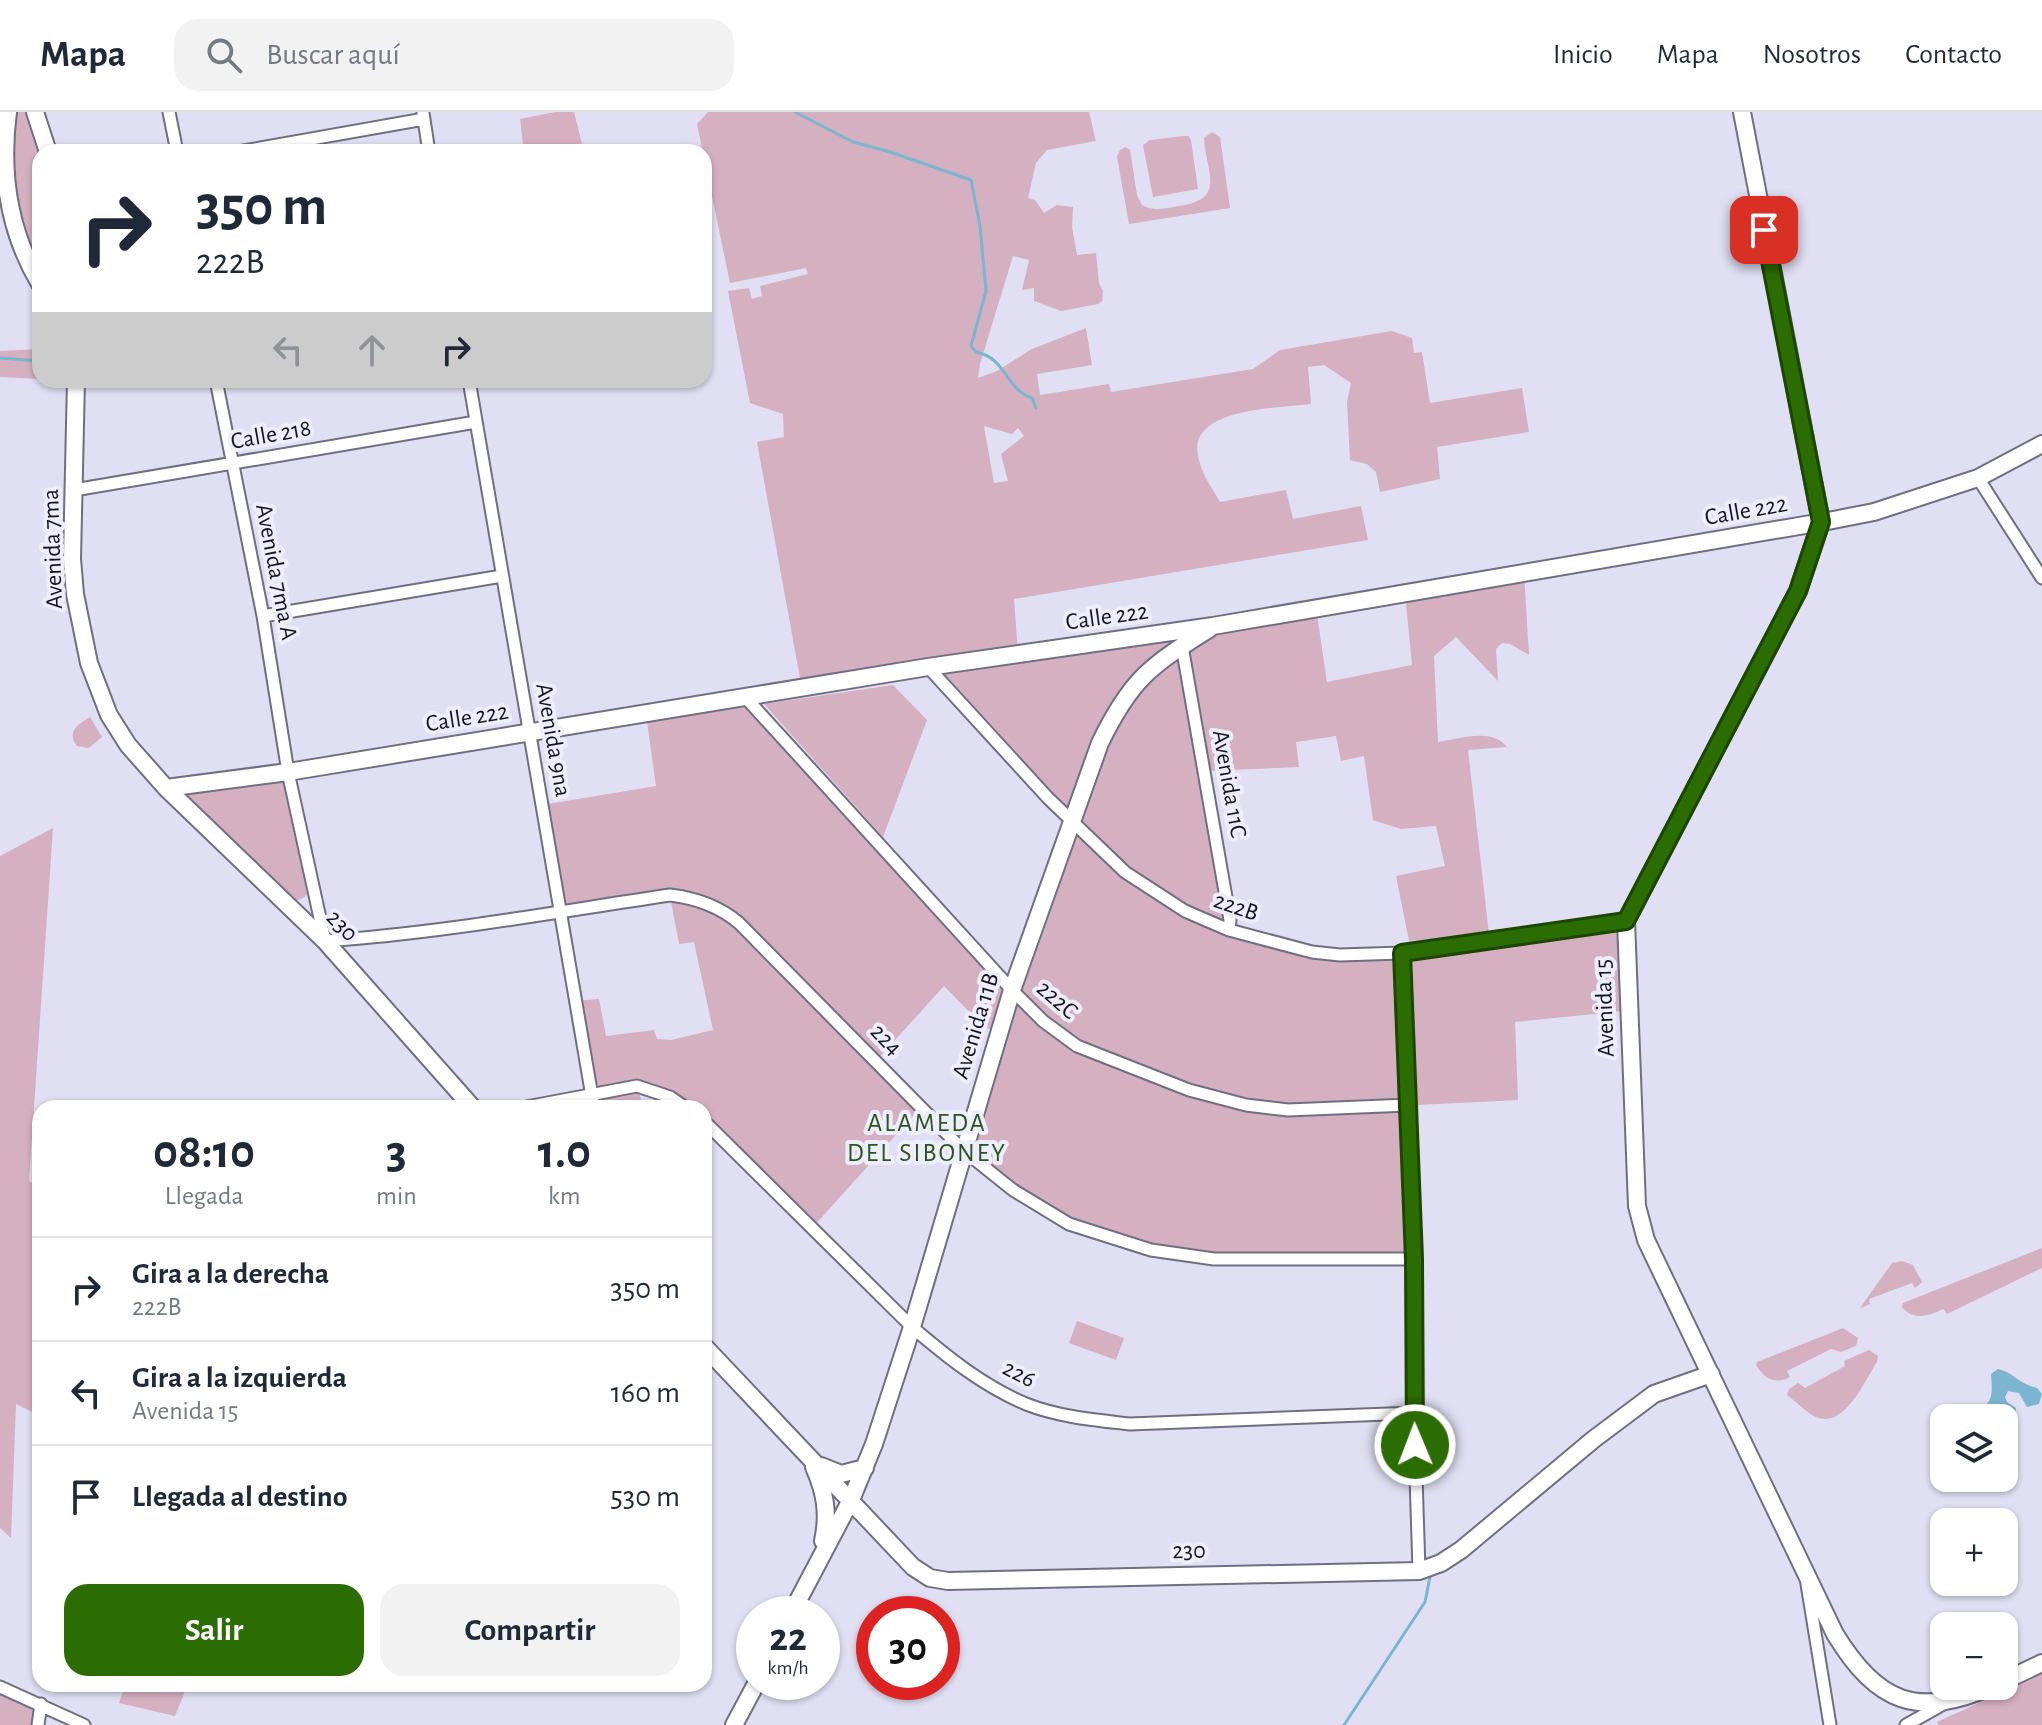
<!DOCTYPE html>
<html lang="es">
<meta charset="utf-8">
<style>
:root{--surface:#fff;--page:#f2f2f3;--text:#1f2937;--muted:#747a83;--line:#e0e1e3;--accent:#2b6d02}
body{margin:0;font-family:"Alegreya Sans",sans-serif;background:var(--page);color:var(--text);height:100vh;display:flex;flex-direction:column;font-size:30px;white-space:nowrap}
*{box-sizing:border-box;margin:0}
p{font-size:26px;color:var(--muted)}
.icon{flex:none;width:44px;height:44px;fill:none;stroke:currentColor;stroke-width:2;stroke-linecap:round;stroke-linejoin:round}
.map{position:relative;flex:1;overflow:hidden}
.drawer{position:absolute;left:32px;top:988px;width:680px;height:592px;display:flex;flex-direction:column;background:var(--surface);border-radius:24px;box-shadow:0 2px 6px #0004}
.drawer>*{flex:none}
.guide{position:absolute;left:32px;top:32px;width:680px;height:244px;border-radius:24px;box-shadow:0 2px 6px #0004;background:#fff;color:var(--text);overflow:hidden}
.fabs{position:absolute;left:1930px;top:1292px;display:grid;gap:16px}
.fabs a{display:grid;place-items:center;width:88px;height:88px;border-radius:16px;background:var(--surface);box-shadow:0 2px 6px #0004;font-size:40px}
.speed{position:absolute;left:736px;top:1484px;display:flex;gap:16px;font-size:40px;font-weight:700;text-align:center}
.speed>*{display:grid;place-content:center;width:104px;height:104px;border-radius:50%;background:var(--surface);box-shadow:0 2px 6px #0004;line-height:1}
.speed small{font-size:20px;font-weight:400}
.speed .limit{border:12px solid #d22;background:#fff;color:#111}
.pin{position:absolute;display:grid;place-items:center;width:68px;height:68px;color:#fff;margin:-34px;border-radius:16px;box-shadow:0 4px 12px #0006}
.me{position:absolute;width:88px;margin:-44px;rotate:359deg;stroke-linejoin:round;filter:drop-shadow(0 0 6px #0008)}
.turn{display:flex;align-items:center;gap:28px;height:168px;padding:0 32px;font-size:36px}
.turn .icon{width:104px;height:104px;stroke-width:2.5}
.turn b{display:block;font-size:56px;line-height:68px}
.lanes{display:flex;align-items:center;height:76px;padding:0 32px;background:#0003;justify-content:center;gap:40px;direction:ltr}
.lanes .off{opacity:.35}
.eta{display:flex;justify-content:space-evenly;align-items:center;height:136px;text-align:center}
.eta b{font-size:48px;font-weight:700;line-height:56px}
.cta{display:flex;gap:16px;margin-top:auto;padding:16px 32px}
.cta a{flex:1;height:92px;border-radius:24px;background:var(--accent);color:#fff;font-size:32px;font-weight:700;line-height:92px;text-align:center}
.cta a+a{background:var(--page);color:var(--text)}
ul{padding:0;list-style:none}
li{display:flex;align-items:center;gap:24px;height:104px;padding:0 32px;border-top:2px solid var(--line)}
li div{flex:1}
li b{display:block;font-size:30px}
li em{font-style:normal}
header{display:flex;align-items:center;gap:48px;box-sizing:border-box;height:112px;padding:0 40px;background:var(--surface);border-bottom:2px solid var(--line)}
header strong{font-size:38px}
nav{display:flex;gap:44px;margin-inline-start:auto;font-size:28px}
.search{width:560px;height:72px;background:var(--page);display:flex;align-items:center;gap:20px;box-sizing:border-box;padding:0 28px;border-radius:24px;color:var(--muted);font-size:30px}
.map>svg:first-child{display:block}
.green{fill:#d5b0c1;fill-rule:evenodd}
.water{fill:#7bb5cf}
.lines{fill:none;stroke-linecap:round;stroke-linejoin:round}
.stream{stroke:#7bb5cf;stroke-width:3}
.street-casing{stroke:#706f81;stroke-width:15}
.secondary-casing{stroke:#706f81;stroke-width:20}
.street{stroke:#fff;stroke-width:11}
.secondary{stroke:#fff;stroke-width:16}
.route-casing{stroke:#1c4701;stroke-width:20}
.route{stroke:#2b6d02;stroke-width:14}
.labels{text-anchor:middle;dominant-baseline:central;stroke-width:8;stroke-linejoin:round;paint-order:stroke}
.street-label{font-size:24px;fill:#14141b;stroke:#ededfd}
.neighbourhood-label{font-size:26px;letter-spacing:2px;fill:#2b551a;stroke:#ededfd}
</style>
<header>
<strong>Mapa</strong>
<div class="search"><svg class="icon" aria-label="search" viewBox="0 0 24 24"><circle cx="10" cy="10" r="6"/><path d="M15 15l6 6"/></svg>Buscar aquí</div>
<nav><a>Inicio</a><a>Mapa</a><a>Nosotros</a><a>Contacto</a></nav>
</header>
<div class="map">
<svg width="2042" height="1613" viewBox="0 0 2042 1613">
<rect width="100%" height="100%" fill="#e0dff3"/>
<path class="green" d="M 13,0 L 28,0 L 40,40 L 40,157 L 18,114 L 9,21 Z
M 555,0 L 574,0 L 584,40 L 524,40 L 520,7 Z
M 708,0 L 1089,0 L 1096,29 L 1047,38 L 1036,51 L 1028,86 L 1035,88 L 1044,101 L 1057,93 L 1073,95 L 1072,115 L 1077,143 L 1096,141 L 1099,171 L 1103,179 L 1102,189 L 1098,192 L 1061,199 L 1034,189 L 1034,176 L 1022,178 L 1029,148 L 1013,144 L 980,252 L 978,266 L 997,259 L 1032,237 L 1086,216 L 1092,253 L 1037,262 L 1040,283 L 1109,272 L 1111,280 L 1253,257 L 1280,238 L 1392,219 L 1412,226 L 1414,241 L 1422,240 L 1430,291 L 1522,276 L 1529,320 L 1437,335 L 1440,367 L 1380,380 L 1376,360 L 1367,352 L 1350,348 L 1347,290 L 1351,271 L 1324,253 L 1308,255 L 1311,292 C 1282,296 1187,295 1198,344 C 1201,361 1212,376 1220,390 L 1286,378 L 1293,407 L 1361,394 L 1368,428 L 1014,487 L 1018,542 L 1316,496 L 1327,570 L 1412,553 L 1405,481 L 1524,461 L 1529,543 L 1510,532 L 1502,531 L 1496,537 L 1498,569 L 1456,525 L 1434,544 L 1438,630 C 1459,627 1492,615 1507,635 L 1468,638 L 1489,822 L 1409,829 L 1396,764 L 1445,754 L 1436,714 L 1401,717 L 1373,708 L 1364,644 L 1341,649 L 1336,624 L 1296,630 L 1299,655 L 1206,659 L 1229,818 L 1289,835 L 1402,841 L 1414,1147 L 1265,1146 L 1151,1138 L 1069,1112 L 963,1038 L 999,920 L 984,915 L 944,874 L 876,949 L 921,995 L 813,1115 L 704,1009 L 704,996 L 686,996 L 637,975 L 644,996 L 594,996 L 576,889 L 599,887 L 606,924 L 654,918 L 657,927 L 671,928 L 713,918 L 694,830 L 679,832 L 670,784 L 561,801 L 542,693 L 656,674 L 646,602 L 746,586 L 1012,878 L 1072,708 L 928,555 L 802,577 L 757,330 L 784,325 L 783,302 L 750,291 L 728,179 L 749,176 L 752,187 L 762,184 L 760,174 L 808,162 L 806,156 L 730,171 L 697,12 ZM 984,314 L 1012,322 L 1018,316 L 1024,324 L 1001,342 L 1008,369 L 994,371 Z
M 1212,20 L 1220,25 L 1230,96 L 1129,112 L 1117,45 L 1120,38 L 1125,35 L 1130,38 L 1137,83 L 1142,93 C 1153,100 1166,96 1179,94 C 1227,87 1206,61 1204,26 Z
M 1184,24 L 1189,24 L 1191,28 L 1198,77 L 1153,85 L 1143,33 L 1150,28 Z
M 40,237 L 40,267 L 0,265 L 0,239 Z
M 893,573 L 927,608 L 883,725 L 764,592 Z
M 90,605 L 102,625 L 89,636 L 77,634 C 66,620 78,612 90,605 Z
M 288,660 L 313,768 C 309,780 307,787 294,789 L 166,676 Z
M 53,716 L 29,1069 L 40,1075 L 40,1304 L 16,1292 L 11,1426 L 0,1416 L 0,744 Z
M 1620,818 L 1623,899 L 1515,910 L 1518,988 L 1417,993 L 1410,846 Z
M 2042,1136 L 2042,1156 L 1947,1202 L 1943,1197 C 1930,1204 1913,1209 1902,1195 L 1903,1191 Z
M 1902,1149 L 1913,1153 L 1922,1170 L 1915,1176 L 1912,1171 L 1869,1187 L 1870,1192 L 1860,1196 L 1892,1151 Z
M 1077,1209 L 1124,1226 L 1116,1248 L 1069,1231 Z
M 1843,1216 L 1858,1226 L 1856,1234 L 1841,1240 L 1831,1237 L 1787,1259 L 1790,1265 C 1775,1273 1765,1267 1756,1253 L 1757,1250 Z
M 1869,1238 L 1878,1244 L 1877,1250 C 1865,1268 1846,1314 1819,1306 C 1808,1303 1797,1290 1787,1283 L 1789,1277 L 1798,1271 L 1805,1276 L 1845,1254 L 1844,1249 Z
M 2042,1562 L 2042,1613 L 1938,1613 L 1937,1610 Z
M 126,1572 L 188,1572 L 175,1604 L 119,1591 Z
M 0,1575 L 41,1592 L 38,1613 L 0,1613 Z"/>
<path class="water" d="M 1998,1257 C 2011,1259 2019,1272 2037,1276 L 2042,1282 L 2039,1292 L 2027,1295 L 2019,1281 L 2008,1279 L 2005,1285 L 2007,1290 L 2016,1296 L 2015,1308 L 2009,1310 L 2001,1306 L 1997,1297 L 1991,1298 L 1985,1306 L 1976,1304 L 1976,1299 C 1995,1291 1992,1279 1991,1262 Z"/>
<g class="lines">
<path class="stream" d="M 795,0 L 853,30 L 887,39 L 971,68 L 980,114 L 986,179 L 971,234 L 976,240 C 1007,246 1004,276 1032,286 L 1036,296
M 0,246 L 40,249
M 1344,1613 L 1425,1490 L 1430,1465"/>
<g class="street-casing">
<path id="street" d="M 169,0 L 177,40
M 423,1 L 429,40
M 238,40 L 424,7
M 216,268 L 263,504 L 288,660 L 325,829 C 441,821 555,800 670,783 C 696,786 719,794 739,811 L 963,1038 L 1013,1078 L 1069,1112 L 1151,1138 L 1214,1147 L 1414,1147
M 469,268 L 594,996
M 1978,366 L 2042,466
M 74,378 L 476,310
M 263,504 L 502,464
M 1182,534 L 1230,808 L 1229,818
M 928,555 L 1048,686 L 1125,760 L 1185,799 L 1229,818 L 1312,840 L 1340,843 L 1402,841 L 1626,809
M 746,586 L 1012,878 L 1043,909 L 1077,934 L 1189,978 L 1246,993 L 1288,998 L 1408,993
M 1402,841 L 1414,1147 L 1414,1301 L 1419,1459
M 521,996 L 637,974 L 670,985 L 686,996
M 704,1009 L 912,1215 C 946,1244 983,1274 1026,1292 C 1059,1305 1095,1308 1130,1312 L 1414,1301
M 1807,1472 L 1830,1613
M 0,1575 L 84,1613
M 38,1613 L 41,1592
M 1906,1613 L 1947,1590"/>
</g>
<g class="secondary-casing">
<path id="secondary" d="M 8,0 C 0,61 9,120 40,172
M 35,0 L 48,40
M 1742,0 L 1821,410 L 1798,479 L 1626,809 L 1637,1094 L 1646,1128 L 1657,1151 L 1835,1522 C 1877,1591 1917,1607 1993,1574
M 76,268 L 72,447 L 75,482 L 89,551 L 109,603 L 128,633 L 166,676 L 325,829 L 473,996
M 166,676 L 288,660 L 928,555 L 1213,514 L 1828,409 L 1874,400 L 1978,366 L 2042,332
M 704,1234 L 913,1455 L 930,1466 L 948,1469 L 1419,1459 L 1441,1451 L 1461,1438 L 1594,1327 L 1654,1282 L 1711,1262
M 821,1354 L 841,1362 L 865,1356
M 814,1355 C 825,1380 829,1401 823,1429
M 791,1502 L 851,1388 L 874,1332 L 912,1215 L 1012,878 L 1100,631 C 1131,567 1150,554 1209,517
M 2004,1569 L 2042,1551
M 734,1613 L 757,1570"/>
</g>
<use href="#street" class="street"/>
<use href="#secondary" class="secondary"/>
</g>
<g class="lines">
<g class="route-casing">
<path id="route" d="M 1415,1333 L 1414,1147 L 1402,841 L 1626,809 L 1798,479 L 1821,410 L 1764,118"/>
</g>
<use href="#route" class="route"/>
</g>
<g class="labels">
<g class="street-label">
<text transform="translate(271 323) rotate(-10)">Calle 218</text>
<text transform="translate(1746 399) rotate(-10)">Calle 222</text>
<text transform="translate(53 437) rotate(-92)">Avenida 7ma</text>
<text transform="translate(276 460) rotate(79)">Avenida 7ma A</text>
<text transform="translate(1107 505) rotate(-8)">Calle 222</text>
<text transform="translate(467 606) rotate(-9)">Calle 222</text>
<text transform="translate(553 628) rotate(80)">Avenida 9na</text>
<text transform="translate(1229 672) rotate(80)">Avenida 11C</text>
<text transform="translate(1236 795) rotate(19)">222B</text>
<text transform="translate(342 814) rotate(46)">230</text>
<text transform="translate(1057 888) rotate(41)">222C</text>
<text transform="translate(1605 896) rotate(-92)">Avenida 15</text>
<text transform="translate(976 914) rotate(-73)">Avenida 11B</text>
<text transform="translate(886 928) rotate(46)">224</text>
<text transform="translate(1019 1262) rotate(27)">226</text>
<text transform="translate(1189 1439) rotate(-1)">230</text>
</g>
<g class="neighbourhood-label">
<text x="927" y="1011">ALAMEDA<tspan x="927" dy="30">DEL SIBONEY</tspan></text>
</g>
</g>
</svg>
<div class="fabs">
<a><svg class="icon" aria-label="layers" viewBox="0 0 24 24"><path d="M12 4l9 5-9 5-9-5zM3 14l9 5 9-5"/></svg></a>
<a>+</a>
<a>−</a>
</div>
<div class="speed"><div>22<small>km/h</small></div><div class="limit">30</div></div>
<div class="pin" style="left:1764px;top:118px;background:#d93025"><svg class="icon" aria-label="arrive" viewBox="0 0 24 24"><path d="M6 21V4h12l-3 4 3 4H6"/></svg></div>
<svg class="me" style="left:1415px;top:1333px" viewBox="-20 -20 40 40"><circle r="17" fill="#2b6d02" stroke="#fff" stroke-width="3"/><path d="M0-11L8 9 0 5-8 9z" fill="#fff"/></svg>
<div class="guide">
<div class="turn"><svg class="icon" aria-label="right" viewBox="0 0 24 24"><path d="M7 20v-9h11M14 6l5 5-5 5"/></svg><div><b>350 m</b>222B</div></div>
<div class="lanes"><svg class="icon off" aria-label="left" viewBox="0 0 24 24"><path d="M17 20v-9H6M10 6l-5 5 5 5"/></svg><svg class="icon off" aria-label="ahead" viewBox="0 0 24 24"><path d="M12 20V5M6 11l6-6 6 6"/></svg><svg class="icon" aria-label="right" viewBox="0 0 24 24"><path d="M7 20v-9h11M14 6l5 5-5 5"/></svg></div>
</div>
<section class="drawer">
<div class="eta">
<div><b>08:10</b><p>Llegada</p></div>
<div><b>3</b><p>min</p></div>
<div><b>1.0</b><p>km</p></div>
</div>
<ul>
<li><svg class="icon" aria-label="right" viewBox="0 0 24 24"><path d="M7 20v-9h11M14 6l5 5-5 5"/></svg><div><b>Gira a la derecha</b><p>222B</p></div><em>350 m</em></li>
<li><svg class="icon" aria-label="left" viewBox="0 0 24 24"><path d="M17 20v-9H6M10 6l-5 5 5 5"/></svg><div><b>Gira a la izquierda</b><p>Avenida 15</p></div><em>160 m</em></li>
<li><svg class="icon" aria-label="arrive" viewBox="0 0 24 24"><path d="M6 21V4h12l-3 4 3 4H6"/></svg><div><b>Llegada al destino</b></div><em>530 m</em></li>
</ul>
<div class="cta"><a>Salir</a><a>Compartir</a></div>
</section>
</div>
